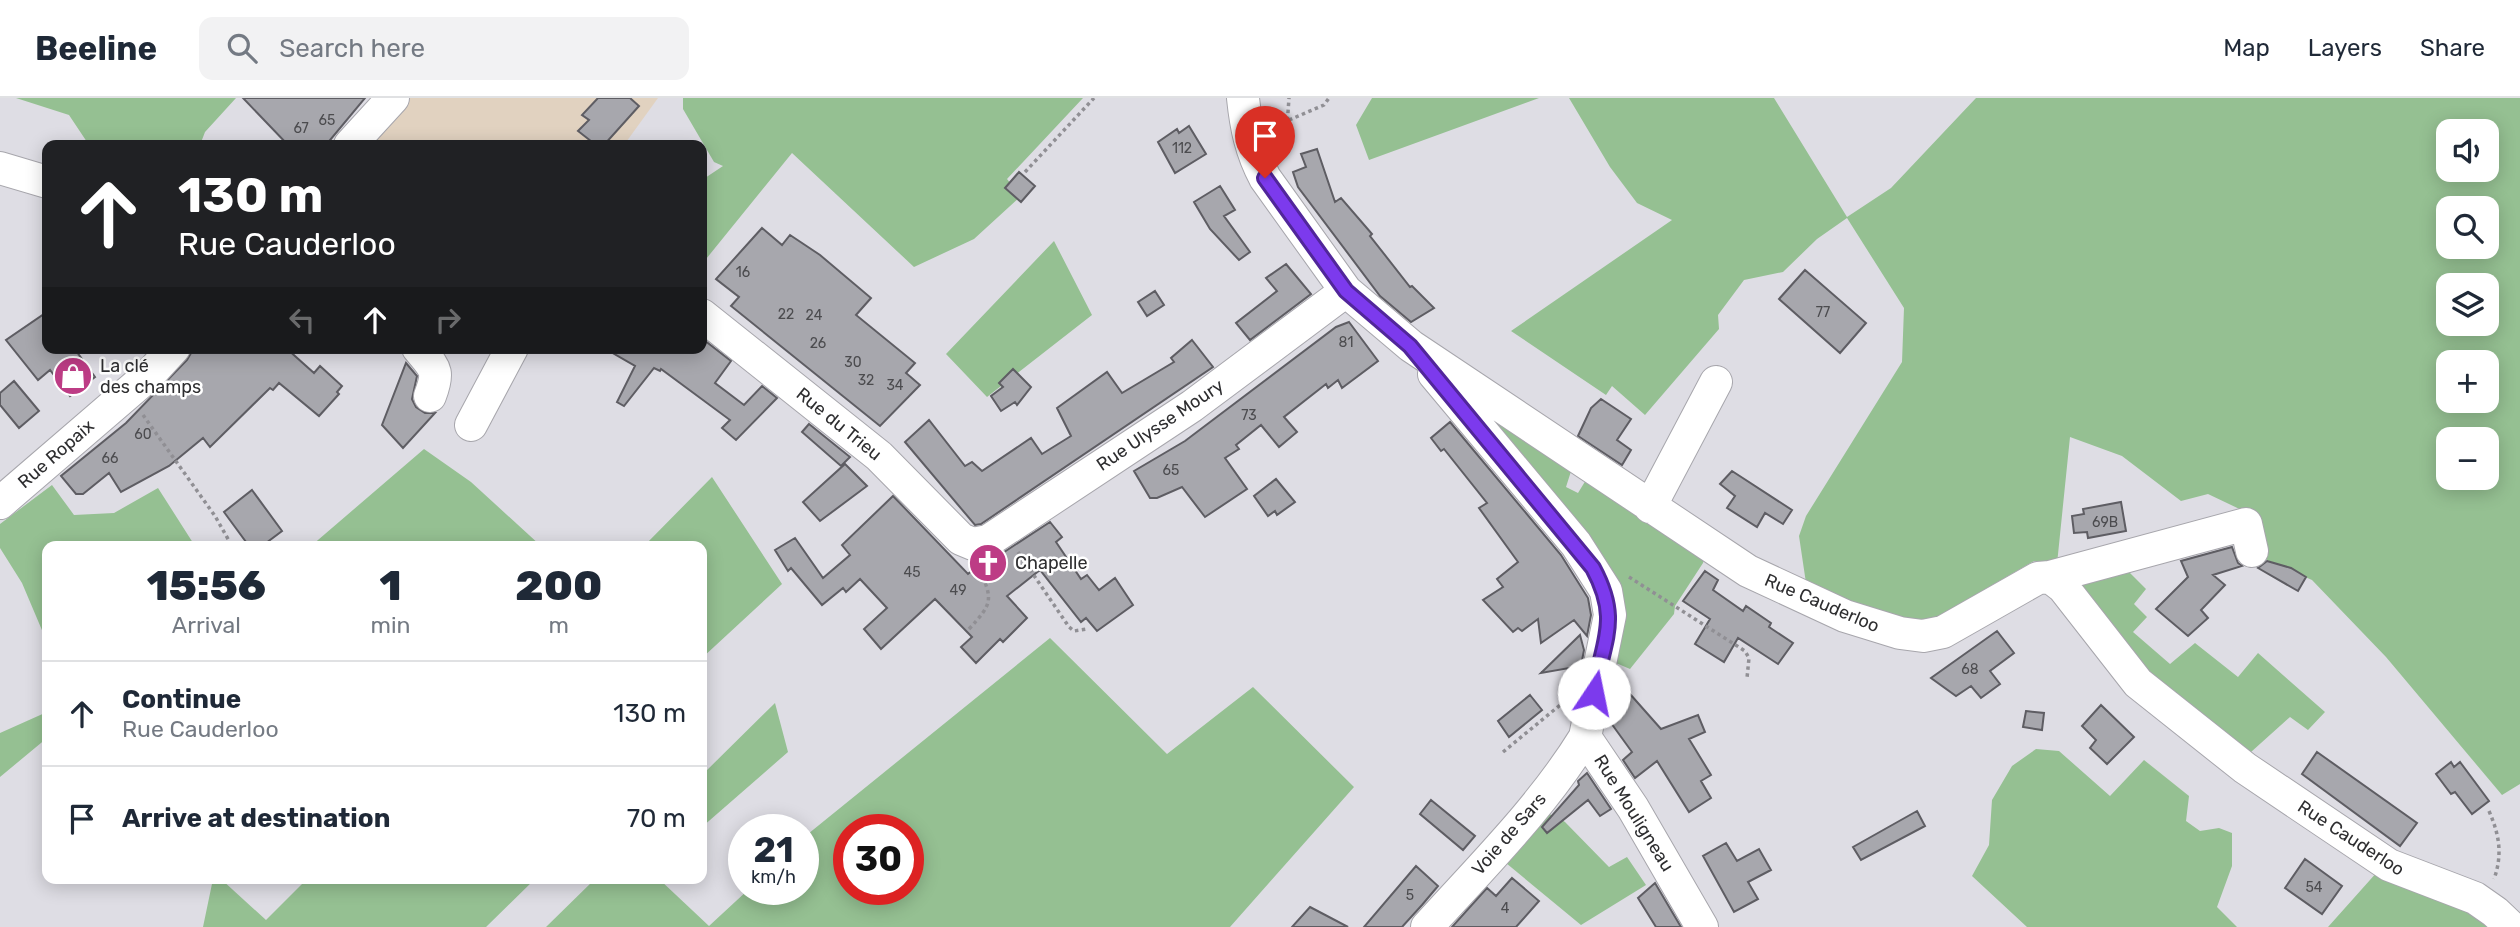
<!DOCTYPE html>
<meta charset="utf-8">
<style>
:root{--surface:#fff;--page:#f2f2f3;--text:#1f2937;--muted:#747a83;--line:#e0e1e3}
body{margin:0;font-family:Rubik,sans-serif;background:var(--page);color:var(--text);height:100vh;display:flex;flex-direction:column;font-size:26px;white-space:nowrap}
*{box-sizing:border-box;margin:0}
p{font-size:23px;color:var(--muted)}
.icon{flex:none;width:38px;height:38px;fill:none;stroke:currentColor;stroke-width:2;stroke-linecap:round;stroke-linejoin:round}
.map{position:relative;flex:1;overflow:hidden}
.panel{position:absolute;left:42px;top:443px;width:665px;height:343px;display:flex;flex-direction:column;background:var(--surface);border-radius:14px;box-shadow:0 4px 18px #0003}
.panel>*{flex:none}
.banner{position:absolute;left:42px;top:42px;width:665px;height:214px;border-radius:14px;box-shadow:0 4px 18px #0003;background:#202124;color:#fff;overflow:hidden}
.tools{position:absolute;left:2436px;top:21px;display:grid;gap:14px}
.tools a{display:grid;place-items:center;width:63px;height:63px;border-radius:14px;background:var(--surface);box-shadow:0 4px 18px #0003;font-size:35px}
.speed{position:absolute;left:728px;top:716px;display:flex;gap:14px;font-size:35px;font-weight:700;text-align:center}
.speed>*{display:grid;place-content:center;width:91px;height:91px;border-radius:50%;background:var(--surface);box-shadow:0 4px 18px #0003;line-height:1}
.speed small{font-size:18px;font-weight:400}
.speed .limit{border:10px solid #d22;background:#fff;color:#111}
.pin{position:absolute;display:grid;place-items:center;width:60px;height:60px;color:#fff;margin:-72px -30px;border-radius:50% 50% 50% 0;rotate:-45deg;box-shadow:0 0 7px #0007}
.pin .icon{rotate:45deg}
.me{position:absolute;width:77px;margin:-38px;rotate:11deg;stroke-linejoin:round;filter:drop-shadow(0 0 5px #0008)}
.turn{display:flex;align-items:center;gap:24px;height:147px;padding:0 21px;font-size:32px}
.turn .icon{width:91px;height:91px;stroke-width:2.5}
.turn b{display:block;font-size:49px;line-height:60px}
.lanes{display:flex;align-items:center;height:66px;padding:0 21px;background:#0003;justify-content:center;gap:35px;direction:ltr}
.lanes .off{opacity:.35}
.eta{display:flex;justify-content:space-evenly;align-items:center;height:119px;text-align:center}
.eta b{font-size:42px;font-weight:800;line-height:49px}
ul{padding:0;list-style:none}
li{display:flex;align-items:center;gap:21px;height:105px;padding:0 21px;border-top:2px solid var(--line)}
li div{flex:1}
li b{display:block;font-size:26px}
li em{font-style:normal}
header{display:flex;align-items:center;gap:42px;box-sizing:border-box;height:98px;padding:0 35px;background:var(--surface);border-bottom:2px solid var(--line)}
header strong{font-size:33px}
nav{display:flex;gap:38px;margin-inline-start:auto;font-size:24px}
.search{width:490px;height:63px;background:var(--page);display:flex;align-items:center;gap:18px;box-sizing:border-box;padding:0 24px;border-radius:14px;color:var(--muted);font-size:26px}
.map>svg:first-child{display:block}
.education{fill:#e1d2c0}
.green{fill:#95c092;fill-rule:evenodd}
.building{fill:#a7a7ad;stroke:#5e5d63;stroke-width:2}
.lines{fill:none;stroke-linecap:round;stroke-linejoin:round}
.minor-casing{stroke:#a7a6ac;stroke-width:34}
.path{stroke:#908f94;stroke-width:3.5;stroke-dasharray:3.5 3.5;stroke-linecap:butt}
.minor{stroke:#fff;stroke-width:32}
.route-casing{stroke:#51269a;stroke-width:18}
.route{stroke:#7c3aed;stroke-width:12}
.labels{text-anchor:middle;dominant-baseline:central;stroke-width:5;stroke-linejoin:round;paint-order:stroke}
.number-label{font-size:14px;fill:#4c4c4f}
.poi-label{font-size:18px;fill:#2e2e30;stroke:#fff;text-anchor:start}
.street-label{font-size:18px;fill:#2e2e30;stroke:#fff}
</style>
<header>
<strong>Beeline</strong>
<div class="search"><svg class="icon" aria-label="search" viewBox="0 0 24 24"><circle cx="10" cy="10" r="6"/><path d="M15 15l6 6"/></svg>Search here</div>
<nav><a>Map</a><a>Layers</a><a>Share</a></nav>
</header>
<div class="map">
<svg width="2520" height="829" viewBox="0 0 2520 829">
<rect width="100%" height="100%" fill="#dedde4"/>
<path class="education" d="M 403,0 L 658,0 L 624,47 L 360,47 Z"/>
<path class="green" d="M 16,0 L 236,0 L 205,34 L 200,47 L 95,47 L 87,44 L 69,17 Z
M 683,0 L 1083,0 L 1007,81 L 1021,98 L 974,141 L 914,169 L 792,55 L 702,166 L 702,82 L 723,68 L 714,64 L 683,11 Z
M 1372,0 L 1539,0 L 1369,62 L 1356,27 Z
M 1569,0 L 1774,0 L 1847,119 L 1891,90 L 1976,0 L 2520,0 L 2520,686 L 2502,697 L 2386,559 L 2312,482 L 2265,461 L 2257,450 L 2250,416 L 2208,396 L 2181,403 L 2122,358 L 2070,339 L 2057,466 L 2034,463 L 1928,524 L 1872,513 L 1806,485 L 1799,438 L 1806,418 L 1902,264 L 1904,210 L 1847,120 L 1817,141 L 1783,174 L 1744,182 L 1718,217 L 1719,231 L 1645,317 L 1612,288 L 1606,297 L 1511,233 L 1672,122 L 1637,105 L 1610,69 ZM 2448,33 L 2487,33 L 2487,72 L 2448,72 ZM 2448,110 L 2487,110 L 2487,149 L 2448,149 ZM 2448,187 L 2487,187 L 2487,226 L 2448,226 ZM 2448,264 L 2487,264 L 2487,303 L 2448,303 ZM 2448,341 L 2487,341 L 2487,380 L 2448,380 Z
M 1054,143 L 1092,217 L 987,299 L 946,256 Z
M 1483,311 L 1573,367 L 1566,389 L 1578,395 L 1589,377 L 1705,457 L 1703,465 L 1675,508 L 1674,516 L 1630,571 L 1609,562 L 1614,479 L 1608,466 L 1479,319 Z
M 424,351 L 471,384 L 541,448 L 311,448 Z
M 712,379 L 782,486 L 702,560 L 702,448 L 644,448 Z
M 52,387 L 74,417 L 114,415 L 158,390 L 195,448 L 47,448 L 47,544 L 22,485 L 0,450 L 0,426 Z
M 2125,470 L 2146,491 L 2134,506 L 2147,519 L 2133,534 L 2170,566 L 2195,545 L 2238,579 L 2258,555 L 2325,614 L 2308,632 L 2290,619 L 2251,654 L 2137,567 L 2079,489 L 2080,484 Z
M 1050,540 L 1167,656 L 1253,589 L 1354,689 L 1230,829 L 546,829 L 595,781 L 659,781 L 709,828 L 749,791 L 803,791 L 803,740 ZM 849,732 L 908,732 L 908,791 L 849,791 Z
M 775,605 L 788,654 L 702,729 L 702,677 Z
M 47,614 L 47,640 L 0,679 L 0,635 Z
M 2036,651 L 2059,653 L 2110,698 L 2144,662 L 2189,698 L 2186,723 L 2200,733 L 2219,730 L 2232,735 L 2232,768 L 2217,809 L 2237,829 L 2027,829 L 1972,778 L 1989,747 L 1992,702 L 2012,668 Z
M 1549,715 L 1559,725 L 1562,722 L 1565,724 L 1609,769 L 1627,759 L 1646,787 L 1581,827 L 1506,765 Z
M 2378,773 L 2470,812 L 2495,829 L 2328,829 Z
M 213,781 L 221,781 L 266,822 L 307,781 L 535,781 L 486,829 L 203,829 Z"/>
<path class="building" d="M 243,0 L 365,0 L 326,47 L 288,47 Z
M 598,0 L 630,0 L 639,8 L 604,47 L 596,47 L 578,33 L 589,22 L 582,17 Z
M 1189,28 L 1206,56 L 1175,75 L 1158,44 L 1177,31 L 1179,35 Z
M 1317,51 L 1335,104 L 1341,100 L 1372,136 L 1370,138 L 1410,189 L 1412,188 L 1434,210 L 1411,224 L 1380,198 L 1298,89 L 1293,74 L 1306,69 L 1301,56 Z
M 1019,74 L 1035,88 L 1021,104 L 1005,90 Z
M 1220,88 L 1235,112 L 1224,118 L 1250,154 L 1239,162 L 1210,131 L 1194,104 Z
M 762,130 L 782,147 L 790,137 L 820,157 L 871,200 L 856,217 L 915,265 L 906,275 L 920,287 L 880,328 L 731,208 L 739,199 L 716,181 Z
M 1286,166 L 1311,196 L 1250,242 L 1236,225 L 1277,193 L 1266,180 Z
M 1805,172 L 1866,225 L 1840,255 L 1779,201 Z
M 1155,193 L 1164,207 L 1147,218 L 1138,204 Z
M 47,214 L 47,250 L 74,250 L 95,279 L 70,298 L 50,272 L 38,282 L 6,242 Z
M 1349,224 L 1378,263 L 1342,290 L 1338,282 L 1328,290 L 1326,286 L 1284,319 L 1297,334 L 1279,349 L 1261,327 L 1236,347 L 1239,351 L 1225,360 L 1247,391 L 1205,419 L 1182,389 L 1157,400 L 1150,400 L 1134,373 L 1185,343 L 1336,229 Z
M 704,242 L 731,263 L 715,285 L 744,307 L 762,288 L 777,300 L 736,342 L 722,330 L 730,322 L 661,271 L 660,273 L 654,270 L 624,308 L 617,304 L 635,268 L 604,250 L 702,250 Z
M 1192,242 L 1213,269 L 981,426 L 975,427 L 905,344 L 929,322 L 965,368 L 972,364 L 982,373 L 1031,340 L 1042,356 L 1071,338 L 1057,310 L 1107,274 L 1122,295 L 1174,264 L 1171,260 Z
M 194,250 L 286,250 L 314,275 L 320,268 L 342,288 L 337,294 L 339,296 L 319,318 L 279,285 L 273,292 L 270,290 L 210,349 L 203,340 L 169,368 L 121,394 L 109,375 L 83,396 L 76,396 L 61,378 L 126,325 L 187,262 Z
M 406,265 L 417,278 L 412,301 L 416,309 L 425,315 L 435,315 L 403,350 L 382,327 Z
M 1013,271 L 1031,289 L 1017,307 L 1015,304 L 1001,313 L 991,298 L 1003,289 L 999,285 Z
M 14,283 L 39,313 L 19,330 L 0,307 L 0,295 Z
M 1601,301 L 1631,321 L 1617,342 L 1631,352 L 1622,367 L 1578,338 L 1591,310 Z
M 1450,324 L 1561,457 L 1588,500 L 1591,517 L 1587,538 L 1574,522 L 1541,545 L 1538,521 L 1522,533 L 1518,530 L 1513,534 L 1483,502 L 1503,489 L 1497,481 L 1518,464 L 1479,410 L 1487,405 L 1444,351 L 1441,353 L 1431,340 Z
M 809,326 L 850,359 L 841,368 L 802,334 Z
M 845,366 L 867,388 L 820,423 L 803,404 Z
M 1732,373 L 1792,412 L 1783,426 L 1765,415 L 1757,429 L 1727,410 L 1735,398 L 1720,386 Z
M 1276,381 L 1295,404 L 1277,417 L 1275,413 L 1268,418 L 1254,398 Z
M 252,392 L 282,433 L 262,448 L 249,448 L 224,414 Z
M 893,398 L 968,476 L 985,462 L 998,458 L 1050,424 L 1062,439 L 1056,444 L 1081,481 L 1087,477 L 1099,492 L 1115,480 L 1133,507 L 1097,533 L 1086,520 L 1081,524 L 1040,472 L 1007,498 L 1027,520 L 1003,544 L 1000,541 L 976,565 L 961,549 L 972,539 L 935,501 L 881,551 L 864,531 L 887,510 L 860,481 L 846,494 L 843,490 L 822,507 L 791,470 L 788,473 L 775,452 L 795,440 L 823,480 L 850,457 L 842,447 Z
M 2121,404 L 2126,433 L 2088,440 L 2087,434 L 2074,435 L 2072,418 L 2084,416 L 2083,411 Z
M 2232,449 L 2238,465 L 2242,468 L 2213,477 L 2225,487 L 2201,512 L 2208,520 L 2188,538 L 2156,511 L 2188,479 L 2181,463 Z
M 2267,463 L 2291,470 L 2306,479 L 2298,493 L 2258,470 Z
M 1705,473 L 1718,482 L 1713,492 L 1743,513 L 1746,508 L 1771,525 L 1769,529 L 1793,545 L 1778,566 L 1738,540 L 1724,564 L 1695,546 L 1710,521 L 1683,503 Z
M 1997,533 L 2014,555 L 1990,573 L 2000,586 L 1981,600 L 1971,588 L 1956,598 L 1931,580 Z
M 1580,537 L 1584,552 L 1581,568 L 1541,575 Z
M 1622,587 L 1661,631 L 1698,617 L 1705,634 L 1689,641 L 1711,677 L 1701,683 L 1711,700 L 1689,714 L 1657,663 L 1635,680 L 1623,662 L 1632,654 L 1611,625 L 1606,628 L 1613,595 Z
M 1530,597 L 1542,612 L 1509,639 L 1498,623 Z
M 2101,607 L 2134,639 L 2107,666 L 2090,650 L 2096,642 L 2082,628 Z
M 2026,613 L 2044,615 L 2042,632 L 2023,629 Z
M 2317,654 L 2417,725 L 2400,748 L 2302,676 Z
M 2451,664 L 2454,669 L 2460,664 L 2489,703 L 2472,716 L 2455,694 L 2451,696 L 2436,676 Z
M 1587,675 L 1611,711 L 1600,718 L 1588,702 L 1547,735 L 1542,729 L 1579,687 L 1578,683 Z
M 1431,702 L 1475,738 L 1463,752 L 1420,716 Z
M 1917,713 L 1925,728 L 1861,762 L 1853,749 Z
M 1726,745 L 1737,763 L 1759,751 L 1771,772 L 1748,784 L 1758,801 L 1734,814 L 1703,758 Z
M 2305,761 L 2342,788 L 2322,816 L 2285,790 Z
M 1416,768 L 1438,788 L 1422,807 L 1402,829 L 1364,829 Z
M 1512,780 L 1539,803 L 1516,829 L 1452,829 L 1487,790 L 1496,798 Z
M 1655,785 L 1681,829 L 1656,829 L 1638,800 Z
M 1310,809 L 1348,829 L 1292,829 Z"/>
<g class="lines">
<g class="minor-casing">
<path id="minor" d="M 1243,0 C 1246,29 1251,54 1265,80 L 1346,193 L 1411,248 L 1748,473 L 1845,518 L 1900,535 L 1923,538 L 1943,534 L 2038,480 L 2050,479 L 2063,489 L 2138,585 L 2245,670 L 2389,767 L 2475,800 L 2495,814 L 2511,829
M 350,47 L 393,0
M 0,70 L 47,84
M 702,217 L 879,358 L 961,441 L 973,446 L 988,443 L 1192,308 L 1346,193
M 418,250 C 435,271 440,272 430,298
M 1434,276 L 1576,446 L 1606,493 L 1610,517 L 1585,639 L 1633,710 L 1702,829
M 471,327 L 512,250
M 0,405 L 150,276 L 174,250
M 1650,409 L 1716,284
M 2050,479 L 2246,426 L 2252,453
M 1427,829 C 1482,768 1542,709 1585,639"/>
</g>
<path class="path" d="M 1289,22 L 1324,7 L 1329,0
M 1285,57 L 1289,0
M 1025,74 L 1094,0
M 143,317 L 215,418 L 232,448
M 1018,454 L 1069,529 L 1074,533 L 1087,531
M 1629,479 L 1745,553 L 1749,560 L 1747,580
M 969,531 C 993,505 993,502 979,470
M 1503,654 L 1565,603
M 2489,713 C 2499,736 2503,756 2494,781"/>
<use href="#minor" class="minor"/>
</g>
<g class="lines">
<g class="route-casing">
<path id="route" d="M 1265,80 L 1346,193 L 1410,248 L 1593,470 C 1621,522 1603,541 1594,595"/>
</g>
<use href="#route" class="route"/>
</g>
<defs>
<g id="shop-disc" transform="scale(2.0125)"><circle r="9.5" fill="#bd3c85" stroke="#fff"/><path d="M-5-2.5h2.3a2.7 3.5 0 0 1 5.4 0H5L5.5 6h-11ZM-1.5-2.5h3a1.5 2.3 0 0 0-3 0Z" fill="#fff"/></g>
<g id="church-disc" transform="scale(2.0125)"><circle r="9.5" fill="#bd3c85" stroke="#fff"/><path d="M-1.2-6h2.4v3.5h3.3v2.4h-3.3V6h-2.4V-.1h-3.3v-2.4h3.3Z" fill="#fff"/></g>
</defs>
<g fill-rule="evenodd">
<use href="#shop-disc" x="73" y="278"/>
<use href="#church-disc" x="988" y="465"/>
</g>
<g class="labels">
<g class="number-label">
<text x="327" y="22">65</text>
<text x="301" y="30">67</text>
<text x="1182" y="50">112</text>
<text x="743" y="174">16</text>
<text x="1823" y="214">77</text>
<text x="786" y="216">22</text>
<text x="814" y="217">24</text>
<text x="1346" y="244">81</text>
<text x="818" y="245">26</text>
<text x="853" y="264">30</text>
<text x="866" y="282">32</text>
<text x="895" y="287">34</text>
<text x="1249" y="317">73</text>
<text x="143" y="336">60</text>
<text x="110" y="360">66</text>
<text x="1171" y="372">65</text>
<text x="2105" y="424">69B</text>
<text x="912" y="474">45</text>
<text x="958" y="492">49</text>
<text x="1970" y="571">68</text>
<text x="2314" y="789">54</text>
<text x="1410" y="797">5</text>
<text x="1505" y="810">4</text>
</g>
<g class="poi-label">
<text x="100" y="268">La clé<tspan x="100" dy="21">des champs</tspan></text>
<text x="1015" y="465">Chapelle</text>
</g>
<g class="street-label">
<text transform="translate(839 326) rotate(39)">Rue du Trieu</text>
<text transform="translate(1160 327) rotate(-34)">Rue Ulysse Moury</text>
<text transform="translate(56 356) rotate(-41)">Rue Ropaix</text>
<text transform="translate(1822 505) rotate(23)">Rue Cauderloo</text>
<text transform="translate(1634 715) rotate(58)">Rue Mouligneau</text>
<text transform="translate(1509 736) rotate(-49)">Voie de Sars</text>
<text transform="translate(2351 740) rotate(33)">Rue Cauderloo</text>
</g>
</g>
</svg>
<div class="tools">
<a><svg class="icon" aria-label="sound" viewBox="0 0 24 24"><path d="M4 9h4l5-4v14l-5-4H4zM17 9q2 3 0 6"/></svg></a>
<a><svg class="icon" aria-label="search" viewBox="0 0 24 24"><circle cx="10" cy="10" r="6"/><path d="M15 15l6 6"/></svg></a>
<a><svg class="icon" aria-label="layers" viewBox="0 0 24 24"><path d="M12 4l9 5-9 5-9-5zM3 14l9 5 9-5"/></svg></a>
<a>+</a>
<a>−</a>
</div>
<div class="speed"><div>21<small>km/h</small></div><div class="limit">30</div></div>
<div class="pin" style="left:1265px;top:80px;background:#d93025"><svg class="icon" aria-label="arrive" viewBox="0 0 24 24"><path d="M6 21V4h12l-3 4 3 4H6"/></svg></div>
<svg class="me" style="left:1594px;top:595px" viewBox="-20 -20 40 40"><circle r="19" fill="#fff"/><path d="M0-13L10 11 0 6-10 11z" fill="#7c3aed"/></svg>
<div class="banner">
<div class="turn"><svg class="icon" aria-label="ahead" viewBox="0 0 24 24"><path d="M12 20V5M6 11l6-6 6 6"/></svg><div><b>130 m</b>Rue Cauderloo</div></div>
<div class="lanes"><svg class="icon off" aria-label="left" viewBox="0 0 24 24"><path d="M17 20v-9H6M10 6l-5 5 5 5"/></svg><svg class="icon" aria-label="ahead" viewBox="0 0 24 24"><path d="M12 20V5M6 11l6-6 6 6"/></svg><svg class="icon off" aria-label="right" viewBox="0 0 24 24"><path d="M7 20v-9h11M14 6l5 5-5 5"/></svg></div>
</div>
<section class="panel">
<div class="eta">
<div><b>15:56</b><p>Arrival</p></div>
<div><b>1</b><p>min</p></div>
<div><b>200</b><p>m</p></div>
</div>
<ul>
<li><svg class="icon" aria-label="ahead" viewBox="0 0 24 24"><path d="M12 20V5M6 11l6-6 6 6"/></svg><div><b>Continue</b><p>Rue Cauderloo</p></div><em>130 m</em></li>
<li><svg class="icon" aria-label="arrive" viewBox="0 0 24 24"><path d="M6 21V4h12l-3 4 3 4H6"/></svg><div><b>Arrive at destination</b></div><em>70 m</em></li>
</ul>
</section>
</div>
